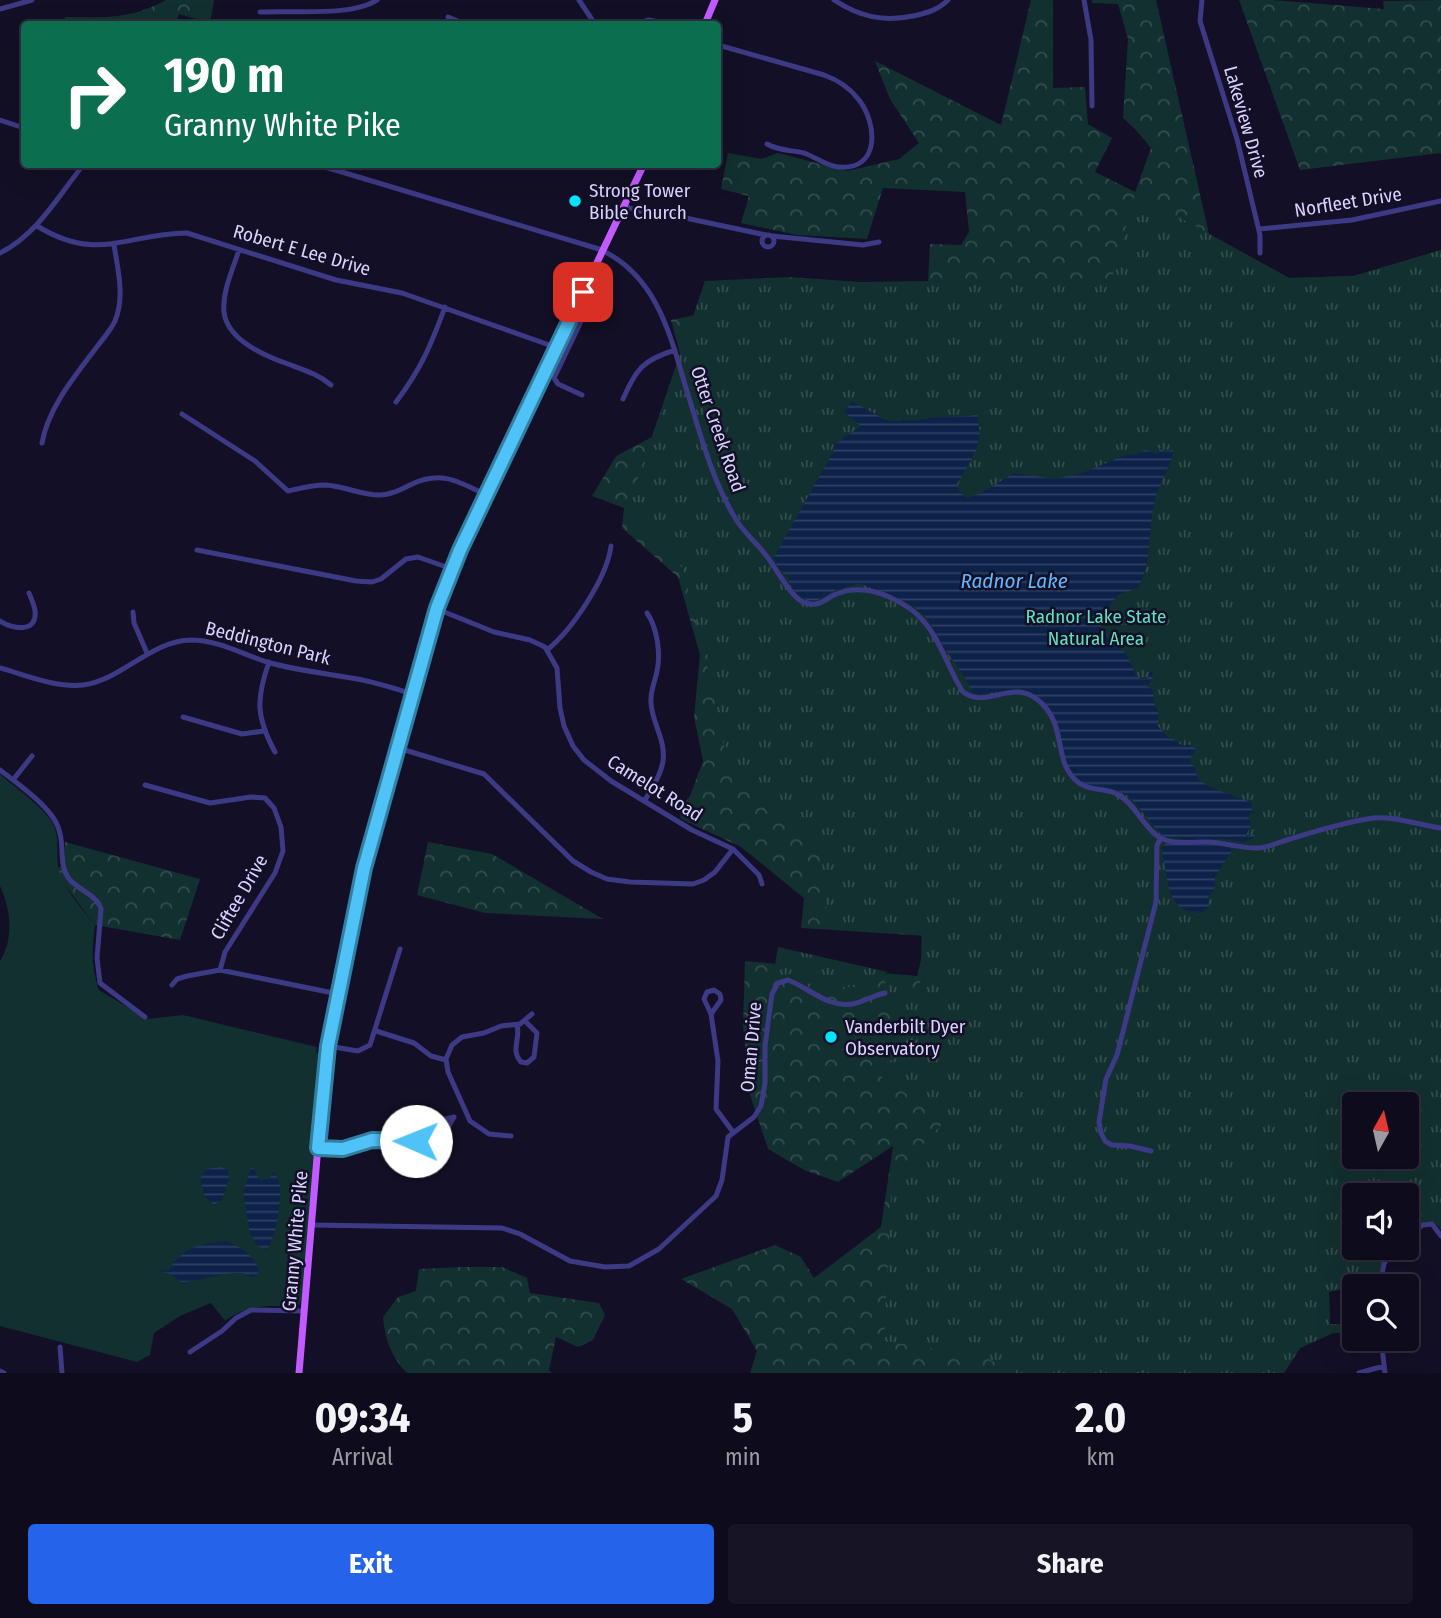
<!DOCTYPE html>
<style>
:root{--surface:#0e0b1c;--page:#171425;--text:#f1f3f6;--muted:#9b9ba3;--line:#2e2b3b;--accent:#2563eb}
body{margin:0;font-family:"Fira Sans Condensed",sans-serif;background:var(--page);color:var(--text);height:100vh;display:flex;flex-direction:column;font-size:26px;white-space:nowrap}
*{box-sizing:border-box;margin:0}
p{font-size:23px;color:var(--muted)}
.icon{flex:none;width:38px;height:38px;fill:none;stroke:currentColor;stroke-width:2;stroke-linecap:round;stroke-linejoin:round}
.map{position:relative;height:1373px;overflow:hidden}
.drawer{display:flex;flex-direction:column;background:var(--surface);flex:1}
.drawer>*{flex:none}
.hud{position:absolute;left:21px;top:21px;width:700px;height:147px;border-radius:7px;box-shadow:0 7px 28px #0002,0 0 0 2px var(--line);background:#0b6e4f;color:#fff;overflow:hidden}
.needle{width:46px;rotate:8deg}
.fabs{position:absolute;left:1342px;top:1092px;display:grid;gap:14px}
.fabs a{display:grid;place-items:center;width:77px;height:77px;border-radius:7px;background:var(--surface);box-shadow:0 7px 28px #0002,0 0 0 2px var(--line);font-size:35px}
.pin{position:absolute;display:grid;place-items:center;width:60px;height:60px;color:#fff;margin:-30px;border-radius:14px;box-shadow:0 4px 10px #0006}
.me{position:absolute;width:77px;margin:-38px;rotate:271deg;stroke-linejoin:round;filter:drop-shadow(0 0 5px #0008)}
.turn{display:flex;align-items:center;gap:24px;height:147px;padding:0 28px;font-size:32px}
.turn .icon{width:91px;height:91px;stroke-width:2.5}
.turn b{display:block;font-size:49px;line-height:60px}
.eta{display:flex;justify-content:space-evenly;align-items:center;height:119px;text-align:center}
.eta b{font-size:42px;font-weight:700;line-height:49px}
.cta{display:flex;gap:14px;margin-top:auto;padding:14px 28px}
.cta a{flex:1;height:80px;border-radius:7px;background:var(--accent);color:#fff;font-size:28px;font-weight:700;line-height:80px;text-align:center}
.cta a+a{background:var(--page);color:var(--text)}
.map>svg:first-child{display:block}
.grass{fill:#12302f}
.forest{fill:url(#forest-crowns);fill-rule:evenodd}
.park{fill:url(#park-tufts);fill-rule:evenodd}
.water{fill:url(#water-rules)}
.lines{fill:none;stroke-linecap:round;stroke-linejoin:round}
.minor{stroke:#3d3a85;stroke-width:5}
.major{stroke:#c25bff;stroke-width:7}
.route-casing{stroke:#337fa1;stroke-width:18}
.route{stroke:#4fc3f7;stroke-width:12}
.poi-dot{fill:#00e5ff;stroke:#130f26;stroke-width:2.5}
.labels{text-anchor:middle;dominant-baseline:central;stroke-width:5;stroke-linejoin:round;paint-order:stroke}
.street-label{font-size:19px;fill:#d9d4ff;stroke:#130f26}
.poi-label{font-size:19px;fill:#d9d4ff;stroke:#130f26;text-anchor:start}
.park-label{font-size:19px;fill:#5fe0c0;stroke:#130f26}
.water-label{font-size:21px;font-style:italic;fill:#62b6ff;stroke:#130f26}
</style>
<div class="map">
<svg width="1441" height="1373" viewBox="0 0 1441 1373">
<defs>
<pattern id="forest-crowns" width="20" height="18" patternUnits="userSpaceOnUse" patternTransform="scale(1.75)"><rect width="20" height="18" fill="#12302f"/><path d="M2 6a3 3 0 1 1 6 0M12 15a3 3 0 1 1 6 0" fill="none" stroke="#344d4e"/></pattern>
<pattern id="park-tufts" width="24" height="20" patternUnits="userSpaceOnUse" patternTransform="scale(1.75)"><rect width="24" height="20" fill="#12302f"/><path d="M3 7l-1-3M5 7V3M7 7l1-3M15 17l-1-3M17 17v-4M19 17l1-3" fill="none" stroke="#344d4e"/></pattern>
<pattern id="water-rules" width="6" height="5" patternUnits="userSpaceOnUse" patternTransform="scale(1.75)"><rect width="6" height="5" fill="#0c2248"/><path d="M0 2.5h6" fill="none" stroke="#2f4163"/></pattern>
</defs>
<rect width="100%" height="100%" fill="#130f26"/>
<path class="grass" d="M 0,774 C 12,785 42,806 52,822 C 61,836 55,855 59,870 C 65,891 82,908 95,925 C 92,948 91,967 99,990 L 147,1019 L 183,1015 L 317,1047 L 316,1051 L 322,1061 L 320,1092 L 304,1296 L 298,1307 C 271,1305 247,1304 225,1321 L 211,1303 L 180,1316 L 154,1333 L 150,1355 L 137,1362 L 0,1326 L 0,961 C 14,939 11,909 0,886 Z"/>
<path class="forest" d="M 166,0 L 214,0 L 210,23 L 179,14 L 176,24 L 64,24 L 65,17 C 105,17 129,20 166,0 Z
M 1031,0 L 1053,0 L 1053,88 L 1085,87 L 1088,124 L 1112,138 L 1095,172 L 1135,192 L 1151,148 L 1136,130 L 1123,118 L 1128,39 L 1118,4 L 1092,3 L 1092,0 L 1156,0 L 1209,234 L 1289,278 L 1354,276 L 1441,250 L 1441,1230 C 1436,1220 1429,1221 1420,1224 L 1407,1195 L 1354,1195 L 1354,1248 L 1391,1248 L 1382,1264 L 1380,1274 L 1354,1287 L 1329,1292 L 1330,1324 L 1354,1324 L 1354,1332 L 1333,1333 L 1300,1348 L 1284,1373 L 750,1373 L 757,1351 L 732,1309 L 681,1279 L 775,1245 L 801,1257 L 814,1278 L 881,1227 L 893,1146 L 838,1182 L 804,1170 L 768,1149 L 750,1095 L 743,1026 L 745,961 L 917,976 L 927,936 L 801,928 L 804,898 L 741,847 L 681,819 L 679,809 L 690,796 L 703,761 L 694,717 L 700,655 L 678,577 L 622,528 L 624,508 L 592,496 L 616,456 L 652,437 L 680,354 L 671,320 L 694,315 L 705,281 L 789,277 L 861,282 L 928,281 L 930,244 L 961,245 L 969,232 L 965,192 L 883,188 L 867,239 L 797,235 L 741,223 L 749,196 L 721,189 L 728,153 L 761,159 L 778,153 L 847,171 L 899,159 L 919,143 L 890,99 L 875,61 L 1001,125 ZM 1354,1104 L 1407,1104 L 1407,1157 L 1354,1157 Z
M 1239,0 L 1272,0 L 1384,9 L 1383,1 L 1441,0 L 1441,153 L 1300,170 Z
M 65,842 L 200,879 L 180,940 L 95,925 L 62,881 L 58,868 L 64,865 Z
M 428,842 L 492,854 L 603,919 L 485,913 L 417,895 Z
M 462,1267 L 502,1267 L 527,1278 L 530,1293 L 599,1303 L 605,1315 L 593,1340 L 578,1347 L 556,1337 L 549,1370 L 552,1373 L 407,1373 C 391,1357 385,1339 383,1317 L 398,1297 L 416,1291 L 419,1269 Z"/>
<path class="park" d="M 1135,193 L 1289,278 L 1354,276 L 1441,250 L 1441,1230 C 1432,1214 1418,1225 1407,1232 L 1407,1195 L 1354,1195 L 1354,1248 L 1391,1248 L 1382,1264 L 1379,1285 L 1343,1288 L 1329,1292 L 1330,1324 L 1354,1324 L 1354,1332 L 1333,1333 L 1300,1348 L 1284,1373 L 1014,1373 L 985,1357 L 884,1341 L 892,1177 L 945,1121 L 870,1069 L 896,1058 L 891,1002 L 885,981 L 920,992 L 922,927 L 827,925 L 821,849 L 728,769 L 714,692 L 683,569 L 655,538 L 624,519 L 705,281 L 870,287 L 1111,281 ZM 1354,1104 L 1407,1104 L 1407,1157 L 1354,1157 Z
M 778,947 L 888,972 L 830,994 L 791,974 L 780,975 L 772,982 Z"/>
<path class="water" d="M 852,401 L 885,420 L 899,422 L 903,419 C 915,423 924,418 937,417 C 951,417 964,417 977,415 L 980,434 L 976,451 L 973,453 L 972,459 L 957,484 L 959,491 L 967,498 L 981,493 L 1014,473 L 1055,479 L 1082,473 L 1128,454 L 1135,455 L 1145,450 L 1158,454 L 1160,448 L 1165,452 L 1173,450 C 1173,462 1160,482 1156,496 C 1147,527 1153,561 1138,588 L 1118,595 L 1101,618 L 1101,628 L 1109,640 L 1127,654 L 1135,674 L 1142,680 L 1147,680 L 1150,671 L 1153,670 L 1152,680 L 1147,686 L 1153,690 L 1154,702 L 1158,712 L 1158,726 L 1169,739 L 1172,738 L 1183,746 L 1188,744 L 1196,749 L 1189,761 L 1195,768 L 1198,779 C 1213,791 1232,794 1252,803 L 1251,808 L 1255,814 L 1251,813 L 1248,816 L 1251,825 L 1245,838 L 1256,833 L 1253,838 L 1245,842 L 1222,839 L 1192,840 L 1163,837 L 1129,796 L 1110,788 L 1086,785 L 1073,775 L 1065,764 L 1059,726 L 1040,698 L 1021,689 L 974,695 L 964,676 L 945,649 L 927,618 L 912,605 L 859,583 L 836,590 L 814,602 C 801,600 790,590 788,577 C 782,572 774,565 774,557 L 833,452 L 834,445 L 861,426 L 844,412 Z
M 1168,842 C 1189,849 1213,841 1233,849 L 1215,877 L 1215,887 L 1208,897 L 1209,907 L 1198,915 L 1199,911 C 1166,916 1166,870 1162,847 Z
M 221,1167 L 228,1170 L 229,1178 L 222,1200 L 214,1205 L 205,1197 L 200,1179 L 206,1169 Z
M 251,1168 L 255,1169 L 256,1175 L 261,1180 L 270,1178 L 274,1171 C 275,1175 278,1178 279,1181 C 283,1194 276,1242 266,1250 L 258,1246 L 250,1234 L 243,1192 Z
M 225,1241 C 239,1245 253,1255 259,1269 L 257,1276 L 252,1277 L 242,1273 L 232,1273 L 186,1282 L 181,1282 L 171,1274 L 157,1271 L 169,1270 C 183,1247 199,1244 225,1241 Z"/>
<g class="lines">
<path class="minor" d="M 579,0 L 595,24
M 834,0 C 860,17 883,22 913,16 C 927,13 938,10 948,0
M 1084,0 L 1091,40 L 1092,106
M 1202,0 L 1200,21 L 1237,139 L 1260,235 L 1260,253
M 0,9 L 32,0
M 260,12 C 291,10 352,17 377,0
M 448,17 L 465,24
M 636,24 L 649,20 L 668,24
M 718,45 L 824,75 C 838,80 850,88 859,100 C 877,123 881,170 839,167 C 826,166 816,157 804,153 C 792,150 779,151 767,144
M 0,120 L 24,128
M 315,164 L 599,249 C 656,274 670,334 686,388 C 700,433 712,481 737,521 C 746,535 759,545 768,558 C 777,570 785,586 796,597 C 800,601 804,603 810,604 C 819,606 826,599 834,595 C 859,583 887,593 909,608 C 938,628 945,664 963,692 C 988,710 1011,678 1038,700 C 1069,725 1051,762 1079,783 C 1091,792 1106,787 1119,795 C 1136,805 1143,827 1159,837 C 1172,845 1192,842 1206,842 C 1224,842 1242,849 1259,848 C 1269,847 1280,842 1290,839 C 1316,831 1345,822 1373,818 C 1395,816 1419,825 1441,828
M 624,206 L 639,211 L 662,213 L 766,235
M 37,226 C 98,263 124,234 187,233 L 336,280 L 402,293 L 555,347
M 1259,229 L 1352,220 L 1441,201
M762 241a6 6 0 1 1 12 0a6 6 0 1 1-12 0Z
M 772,236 L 863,245 L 879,242
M 239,250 C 233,269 222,292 224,312 C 227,340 265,356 288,364 C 304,370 318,374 331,385
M 0,253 C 38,234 58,196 84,164
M 582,395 L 558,384 L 554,378 L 599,284
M 623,399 C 636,369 643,360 675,350
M 396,402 C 421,369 431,345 445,307
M 182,414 L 255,461 L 288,491 C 301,488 313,485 326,485 C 344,486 361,495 379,495 C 390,495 400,490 410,485 C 441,470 458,481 486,495
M 42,443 C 48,408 75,376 96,348 C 102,340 111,330 115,321 C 125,297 118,270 114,245
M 197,550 L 356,581 L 372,582 L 381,579 L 406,559 L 418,557 L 452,569
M 437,609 L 494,632 L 530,640 L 545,647 L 557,668 L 560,708 L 564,726 L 573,746 L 584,760 L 611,781 L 692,830 L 733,849 L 759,875 L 762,884
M 133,612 L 134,623 L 147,653
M 0,621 C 12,629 38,634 35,610 C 34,605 31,598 29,593
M 547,650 C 572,630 607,578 611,546
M 269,662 C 256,699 256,717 275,752
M 0,668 C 26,675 56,688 83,685 C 122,680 150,641 191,640 C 218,640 242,654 267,662 C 294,670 323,673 351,678 C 372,681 393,688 413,694
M 183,717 L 242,734 L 264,731
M 398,748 L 484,774 L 573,861 L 591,872 L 607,879 L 630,882 L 693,884 L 704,880 L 715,872 L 733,849
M 0,770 C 17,783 51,807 58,827 C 66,846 57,864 70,880 C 79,890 98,896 101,909 L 97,958 L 100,983 L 145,1017
M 13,780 L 32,756
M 145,785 L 210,803 L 251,797 L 265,798 L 274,808 L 281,827 L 283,851 L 275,873 L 225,952 L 220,970
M 645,800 C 652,788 661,775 663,761 C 666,740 652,723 651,703 C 650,691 655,682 657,671 C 661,654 657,627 647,613
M 172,985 L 177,979 L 187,976 L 220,970 L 338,994
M 711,1014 L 721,1000 L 720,994 L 714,990 L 707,992 L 704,999 L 711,1014 L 718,1061 L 716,1109 L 733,1132
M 517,1025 C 521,1038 510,1050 521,1062 L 527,1063 L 534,1057 L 537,1033 L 525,1021
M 376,1031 L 414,1043 L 431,1056 L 446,1060
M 328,1046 L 358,1051 L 370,1045 L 400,949
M 511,1136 L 489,1134 L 470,1121 L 448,1072 L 446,1059 L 452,1045 L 462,1037 L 484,1033 L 501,1026 L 520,1024 L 532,1014
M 343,1149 L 365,1141 L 407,1142 L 439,1135 L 446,1131 L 454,1117 L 441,1120 L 430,1135
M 1151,1151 L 1130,1146 L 1112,1145 L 1105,1141 L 1101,1133 L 1099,1122 L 1106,1079 L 1117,1055 L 1156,902 L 1157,845 L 1161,838
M 318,1153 L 334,1154 L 343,1149 L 318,1148
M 312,1225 L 502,1228 L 520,1234 L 570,1261 L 605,1267 L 629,1266 L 659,1249 L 716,1196 L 722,1180 L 728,1137 L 754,1117 L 761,1106 L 765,1083 L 765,1046 L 770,1008 L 772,994 L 778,983 L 788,980 C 809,988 828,1008 852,1004 C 864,1002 874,995 885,993
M 1407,1234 L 1423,1225 L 1432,1224 L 1441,1236
M 1380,1286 L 1384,1264 L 1393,1248
M 1381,1339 L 1385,1373
M 60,1347 L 62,1373
M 190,1352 L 222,1331 L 236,1318 L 251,1310 L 304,1311
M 0,1371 L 4,1373
M 1359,1373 L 1384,1366"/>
<path class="major" d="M 705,24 L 715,0
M 299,1373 L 322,1098 L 329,1037 L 371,841 L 437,609 L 460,550 L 644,164"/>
</g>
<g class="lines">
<g class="route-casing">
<path id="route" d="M 416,1141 L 372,1140 L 343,1149 L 318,1148 L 328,1046 L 364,868 L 437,608 L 460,550 L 583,292"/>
</g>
<use href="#route" class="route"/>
</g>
<g class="poi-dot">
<circle cx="575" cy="201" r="7"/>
<circle cx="831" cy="1037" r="7"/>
</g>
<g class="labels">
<g class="street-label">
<text transform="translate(1246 122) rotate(74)">Lakeview Drive</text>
<text transform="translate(1348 202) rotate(-9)">Norfleet Drive</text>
<text transform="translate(302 250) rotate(16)">Robert E Lee Drive</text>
<text transform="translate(718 429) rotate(71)">Otter Creek Road</text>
<text transform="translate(268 643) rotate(14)">Beddington Park</text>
<text transform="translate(655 788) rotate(32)">Camelot Road</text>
<text transform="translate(239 897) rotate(-60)">Cliftee Drive</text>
<text transform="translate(751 1047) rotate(-85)">Oman Drive</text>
<text transform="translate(295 1241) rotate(-85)">Granny White Pike</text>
</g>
<g class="poi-label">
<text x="589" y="190">Strong Tower<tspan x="589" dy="22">Bible Church</tspan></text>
<text x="845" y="1026">Vanderbilt Dyer<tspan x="845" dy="22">Observatory</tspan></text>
</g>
<g class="park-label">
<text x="1096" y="616">Radnor Lake State<tspan x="1096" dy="22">Natural Area</tspan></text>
</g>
<g class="water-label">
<text x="1014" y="581">Radnor Lake</text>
</g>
</g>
</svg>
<div class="fabs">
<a><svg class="needle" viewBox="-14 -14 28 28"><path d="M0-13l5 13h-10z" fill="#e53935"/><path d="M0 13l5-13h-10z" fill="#9b9ba3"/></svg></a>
<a><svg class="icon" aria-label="sound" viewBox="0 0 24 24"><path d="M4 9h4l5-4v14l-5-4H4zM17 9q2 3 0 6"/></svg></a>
<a><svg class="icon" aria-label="search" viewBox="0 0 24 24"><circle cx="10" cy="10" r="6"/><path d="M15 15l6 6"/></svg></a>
</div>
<div class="pin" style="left:583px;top:292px;background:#d93025"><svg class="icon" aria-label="arrive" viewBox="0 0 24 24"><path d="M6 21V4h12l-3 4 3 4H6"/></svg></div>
<svg class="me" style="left:416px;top:1141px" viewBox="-20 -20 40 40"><circle r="19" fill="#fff"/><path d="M0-13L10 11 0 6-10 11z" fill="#4fc3f7"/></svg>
<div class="hud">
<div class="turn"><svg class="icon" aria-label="right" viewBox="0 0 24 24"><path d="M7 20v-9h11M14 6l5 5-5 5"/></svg><div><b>190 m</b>Granny White Pike</div></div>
</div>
</div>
<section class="drawer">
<div class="eta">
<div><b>09:34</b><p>Arrival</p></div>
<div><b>5</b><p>min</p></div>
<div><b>2.0</b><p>km</p></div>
</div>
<div class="cta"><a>Exit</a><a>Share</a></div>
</section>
